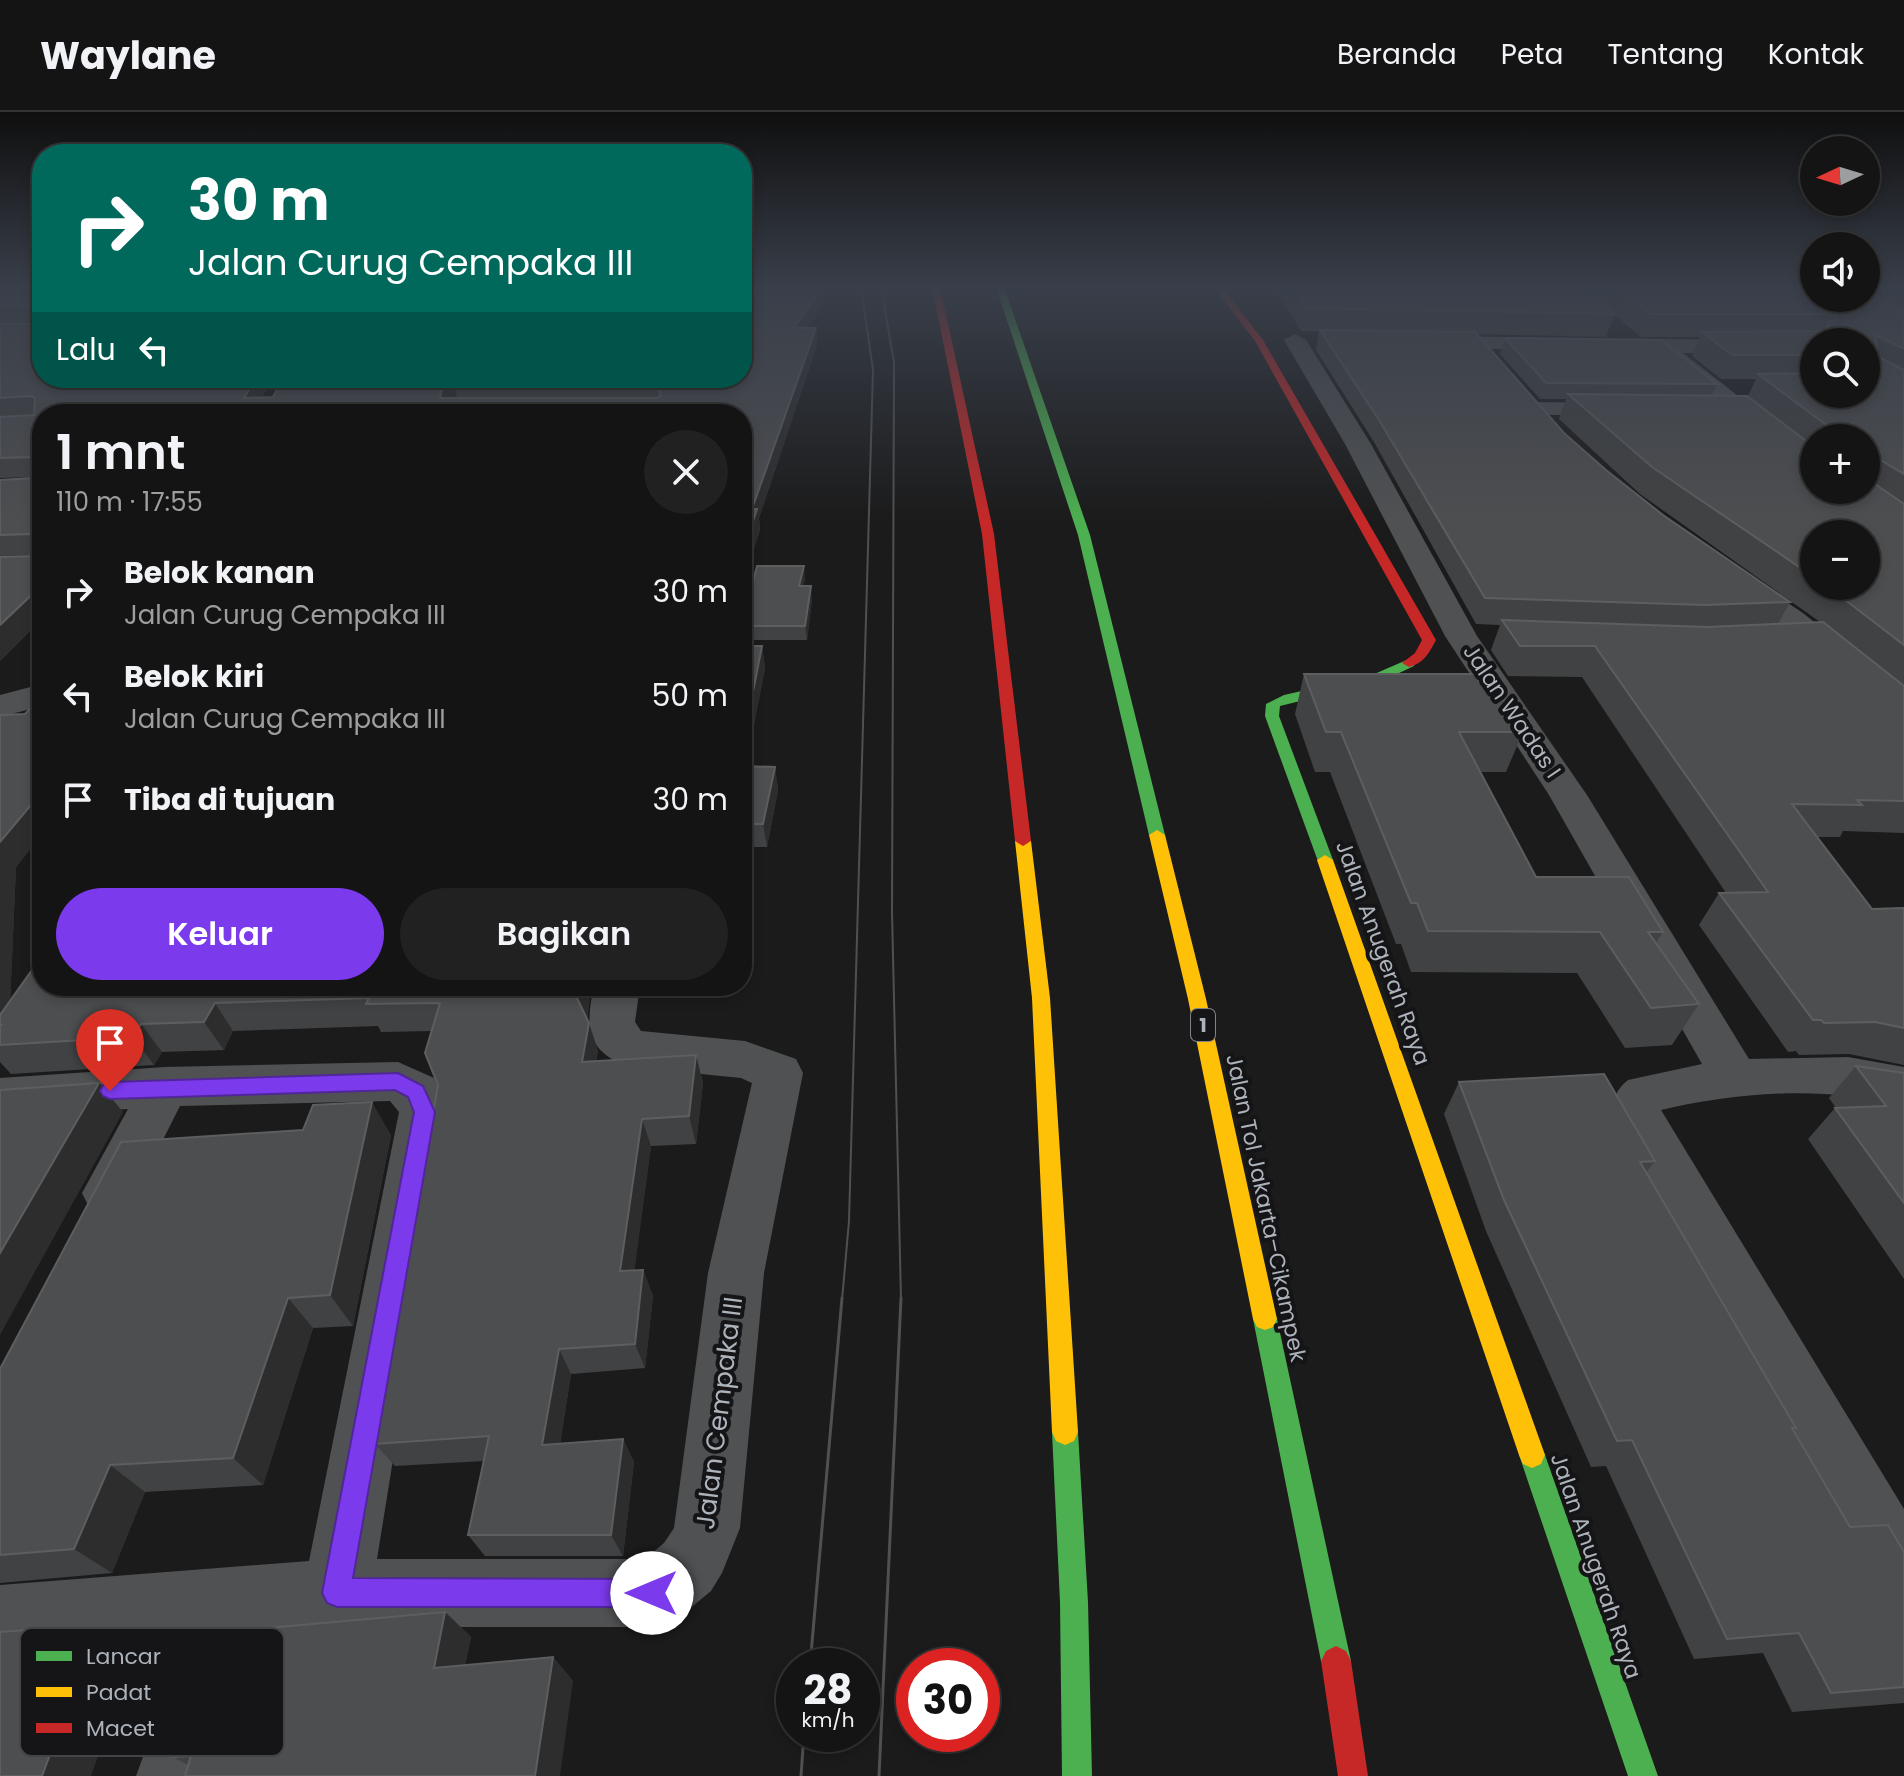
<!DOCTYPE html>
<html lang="id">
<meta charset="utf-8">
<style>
:root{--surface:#141414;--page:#212122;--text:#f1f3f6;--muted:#9d9ea0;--line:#333334;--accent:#7c3aed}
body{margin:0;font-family:Poppins,sans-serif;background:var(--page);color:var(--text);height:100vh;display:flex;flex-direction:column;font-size:30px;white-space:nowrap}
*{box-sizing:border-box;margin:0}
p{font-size:26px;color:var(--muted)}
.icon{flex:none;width:44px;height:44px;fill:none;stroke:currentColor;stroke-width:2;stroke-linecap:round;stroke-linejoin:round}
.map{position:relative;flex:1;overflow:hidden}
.sheet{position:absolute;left:32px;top:292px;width:720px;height:592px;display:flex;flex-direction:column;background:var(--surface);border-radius:32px;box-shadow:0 4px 12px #0003,0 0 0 2px var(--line)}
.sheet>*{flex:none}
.top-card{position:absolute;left:32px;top:32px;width:720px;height:244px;border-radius:32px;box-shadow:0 4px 12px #0003,0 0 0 2px var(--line);background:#00695c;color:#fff;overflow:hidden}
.needle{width:52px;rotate:266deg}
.fabs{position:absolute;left:1800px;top:24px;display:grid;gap:16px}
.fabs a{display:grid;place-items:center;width:80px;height:80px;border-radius:50%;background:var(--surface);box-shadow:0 4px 12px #0003,0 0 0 2px var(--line);font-size:40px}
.speed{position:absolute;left:776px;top:1536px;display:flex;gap:16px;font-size:40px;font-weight:700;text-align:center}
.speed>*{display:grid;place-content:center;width:104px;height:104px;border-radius:50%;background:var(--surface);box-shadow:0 4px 12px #0003,0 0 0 2px var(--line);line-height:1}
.speed small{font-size:20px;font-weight:400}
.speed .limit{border:12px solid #d22;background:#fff;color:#111}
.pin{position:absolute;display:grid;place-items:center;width:68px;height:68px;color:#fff;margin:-82px -34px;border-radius:50% 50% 50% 0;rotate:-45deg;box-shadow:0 0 8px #0007}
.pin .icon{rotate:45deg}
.me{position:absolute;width:88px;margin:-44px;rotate:270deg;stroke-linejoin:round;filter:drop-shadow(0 0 6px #0008)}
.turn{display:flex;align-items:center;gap:28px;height:168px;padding:0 24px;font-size:36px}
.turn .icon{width:104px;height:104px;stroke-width:2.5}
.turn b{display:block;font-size:56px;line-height:68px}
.then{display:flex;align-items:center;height:76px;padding:0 24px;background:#0003;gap:16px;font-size:30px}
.round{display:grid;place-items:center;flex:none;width:84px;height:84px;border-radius:42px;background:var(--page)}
.headline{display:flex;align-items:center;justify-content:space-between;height:136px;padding:0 24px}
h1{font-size:48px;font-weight:600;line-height:60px}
.cta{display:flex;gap:16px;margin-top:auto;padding:16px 24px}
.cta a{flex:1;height:92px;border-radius:48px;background:var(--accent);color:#fff;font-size:32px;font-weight:600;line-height:92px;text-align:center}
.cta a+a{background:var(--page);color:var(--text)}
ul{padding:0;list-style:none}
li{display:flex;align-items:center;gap:24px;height:104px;padding:0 24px}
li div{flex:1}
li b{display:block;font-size:30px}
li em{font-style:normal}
header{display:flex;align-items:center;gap:48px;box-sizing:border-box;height:112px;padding:0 40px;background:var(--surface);border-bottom:2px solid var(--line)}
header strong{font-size:38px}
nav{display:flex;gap:44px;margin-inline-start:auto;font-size:28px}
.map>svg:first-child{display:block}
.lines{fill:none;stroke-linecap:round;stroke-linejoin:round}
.street{fill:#4f5153;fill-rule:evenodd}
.fast{fill:#4caf50;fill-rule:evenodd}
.slow{fill:#ffc107;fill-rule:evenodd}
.jam{fill:#c62828;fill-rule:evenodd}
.tram-far1{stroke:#505052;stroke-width:2}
.tram{stroke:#505052;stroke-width:3}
.wall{fill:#414243;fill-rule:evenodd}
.shaded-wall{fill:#2d2d2e}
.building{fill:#4d4e50;stroke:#5c5e60;stroke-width:2;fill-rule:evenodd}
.route{fill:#7c3aed;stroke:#51269a;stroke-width:2}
.labels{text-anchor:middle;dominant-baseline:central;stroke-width:8;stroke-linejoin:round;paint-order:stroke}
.shield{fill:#151517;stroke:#7f8489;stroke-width:2}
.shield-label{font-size:20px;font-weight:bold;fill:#adb3ba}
.street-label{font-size:22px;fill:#adb3ba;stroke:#151517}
.near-street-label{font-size:26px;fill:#adb3ba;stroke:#151517}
.key{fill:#151517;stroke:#434448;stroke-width:2}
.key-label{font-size:22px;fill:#adb3ba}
</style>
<header>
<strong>Waylane</strong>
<nav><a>Beranda</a><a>Peta</a><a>Tentang</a><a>Kontak</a></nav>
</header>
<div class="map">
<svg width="1904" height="1664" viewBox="0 0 1904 1664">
<rect width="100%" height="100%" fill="#1b1b1b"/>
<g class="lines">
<path class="street" d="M 744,175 L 763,175 L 752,200 L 742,206 Z
M 1295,222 L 1306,228 L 1371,332 L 1477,524 L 1587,683 L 1749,947 L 1848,945 L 1904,955 L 1904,995 C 1827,973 1738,980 1661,998 L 1904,1397 L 1904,1494 L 1880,1484 L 1612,1007 C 1610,992 1616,977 1628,968 L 1702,952 L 1549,683 L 1445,524 L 1345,332 L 1284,228 Z
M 1424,224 L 1822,229 L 1814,230 L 1814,240 L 1683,241 L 1814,343 L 1814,364 L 1805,362 L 1658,241 L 1416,235 L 1413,230 L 1416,225 Z
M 1533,290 L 1622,291 L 1630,293 L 1634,298 L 1630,303 L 1622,305 L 1525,302 L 1521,297 L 1525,292 Z
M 1736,461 L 1747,464 L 1803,501 L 1904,583 L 1904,612 L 1892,608 L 1781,515 L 1725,476 L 1721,470 L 1725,464 Z
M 42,572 L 42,594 L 0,605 L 0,583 Z
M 594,874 L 640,874 L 635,910 L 641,919 L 745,929 L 796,947 L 803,961 L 764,1161 L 740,1416 L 722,1461 L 711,1479 L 687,1499 L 652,1515 L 337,1515 L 0,1543 L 0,1473 L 309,1449 L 399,1000 L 390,989 L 180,994 L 128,1097 L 109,1104 L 90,1097 L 82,1081 L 128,997 L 0,1006 L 0,966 L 165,955 L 398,950 L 434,966 L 449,1000 L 377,1447 L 645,1447 L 664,1431 L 674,1416 L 708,1161 L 752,971 L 741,966 L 631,955 C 586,941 585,915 594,874 Z
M 198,1555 L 224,1565 L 234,1591 L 212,1664 L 136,1664 L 172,1565 Z"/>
<path class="fast" d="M 996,175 L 1004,175 L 1090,423 L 1165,723 L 1163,727 L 1157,728 L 1149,723 L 1078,423 Z
M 1409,547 L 1414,548 L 1414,554 L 1382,569 L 1280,594 L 1279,604 L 1333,748 L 1325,753 L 1319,752 L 1265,604 L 1266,592 L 1284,583 L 1372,563 Z
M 1265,1196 L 1273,1199 L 1277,1207 L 1351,1549 L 1346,1559 L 1336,1564 L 1326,1559 L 1321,1549 L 1253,1207 L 1257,1199 Z
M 1065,1307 L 1074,1311 L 1078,1320 L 1088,1490 L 1092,1664 L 1062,1664 L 1060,1490 L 1052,1320 L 1056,1311 Z
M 1532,1330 L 1541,1334 L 1545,1343 L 1658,1664 L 1628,1664 L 1519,1343 L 1523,1334 Z"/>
<path class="slow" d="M 1157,718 L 1165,723 L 1206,887 L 1277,1207 L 1273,1215 L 1265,1218 L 1257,1215 L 1253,1207 L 1188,887 L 1149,723 Z
M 1023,724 L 1031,729 L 1050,886 L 1078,1320 L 1074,1329 L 1065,1333 L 1056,1329 L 1052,1320 L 1032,886 L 1015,729 Z
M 1325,743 L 1333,748 L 1545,1343 L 1541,1352 L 1532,1356 L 1523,1352 L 1519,1343 L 1317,748 Z"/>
<path class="jam" d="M 932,175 L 940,175 L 994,422 L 1031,729 L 1023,734 L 1015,729 L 982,422 Z
M 1214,175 L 1222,175 L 1263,228 L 1436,528 C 1429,541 1424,551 1409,555 L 1402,551 L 1415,541 L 1422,528 L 1255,229 Z
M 1336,1534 L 1346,1539 L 1351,1549 L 1368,1664 L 1338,1664 L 1321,1549 L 1326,1539 Z"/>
<path class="tram-far1" d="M 881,175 L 894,250 L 892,800 L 901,1188
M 842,1188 L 849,1109 L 873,258 L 861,175"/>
<path class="tram" d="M 810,1554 L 842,1186
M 801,1664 L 804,1622
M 879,1664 L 901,1186"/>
</g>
<path class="wall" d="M 0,175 L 20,175 L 4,185 L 22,175 L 262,285 L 273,285 L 283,266 L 742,266 L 753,185 L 757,175 L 823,175 L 824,192 L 807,216 L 816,216 L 817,233 L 759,406 L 760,418 L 743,470 L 742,302 L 42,302 L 42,507 L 0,549 L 32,443 L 0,444 L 0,368 L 33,365 L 0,366 L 0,212 L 33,212 L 0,211 Z
M 1275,175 L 1814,175 L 1880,186 L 1885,175 L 1904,175 L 1904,721 L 1843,719 L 1840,725 L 1817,725 L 1872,797 L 1904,796 L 1904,953 L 1849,942 L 1799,943 L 1796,939 L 1788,940 L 1699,813 L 1719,781 L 1726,781 L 1582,565 L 1508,564 L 1491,538 L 1500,513 L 1476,512 L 1374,330 L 1316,238 L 1319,219 L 1301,219 ZM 1614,203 L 1641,225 L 1700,225 L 1692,244 L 1721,267 L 1756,267 L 1748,284 L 1712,283 L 1717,272 L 1505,226 L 1500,242 L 1540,287 L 1566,287 L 1559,307 L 1640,382 L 1820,510 L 1778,512 L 1790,490 L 1663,403 L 1606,358 L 1564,321 L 1476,222 L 1606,225 ZM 1814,230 L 1866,282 L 1814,282 ZM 1814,326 L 1866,326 L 1866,378 L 1814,378 ZM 1814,422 L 1866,474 L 1814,474 Z
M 805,467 L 803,474 L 812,488 L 807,528 L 744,528 L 742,513 Z
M 742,534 L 762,534 L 765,556 L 746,654 L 775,655 L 778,678 L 767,735 L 742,735 Z
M 1304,562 L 1523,620 L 1506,660 L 1480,660 L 1536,765 L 1663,820 L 1656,831 L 1699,892 L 1672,933 L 1625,936 L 1577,861 L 1411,860 L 1401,832 L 1396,832 L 1330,660 L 1315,660 L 1295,602 Z
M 42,584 L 42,722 L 16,755 L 10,889 L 591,874 L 587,908 L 598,939 L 596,949 L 696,943 L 703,971 L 696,1032 L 651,1034 L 634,1159 L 643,1158 L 653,1184 L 645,1256 L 571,1262 L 560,1332 L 623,1327 L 634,1350 L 623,1444 L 485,1444 L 468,1423 L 484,1349 L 395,1354 L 375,1332 L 438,973 L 432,919 L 381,920 L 378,914 L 233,919 L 224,938 L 162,940 L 154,953 L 11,962 L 0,950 L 0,603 L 25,602 Z
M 1856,954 L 1904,961 L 1904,1167 L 1808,1027 L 1835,996 L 1836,996 L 1829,986 Z
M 1459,970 L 1655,1049 L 1646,1061 L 1796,1316 L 1794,1318 L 1850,1415 L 1904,1440 L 1904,1591 L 1792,1600 L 1763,1541 L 1694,1547 L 1606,1354 L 1591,1355 L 1486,1119 L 1444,1002 Z
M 391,1023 L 353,1214 L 313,1216 L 263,1373 L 145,1380 L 112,1461 L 0,1471 L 0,1257 Z
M 445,1500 L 471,1525 L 465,1553 L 553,1545 L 573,1569 L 188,1653 L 173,1645 Z"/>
<path class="shaded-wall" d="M 0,175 L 20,175 L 0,187 Z
M 811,175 L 823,175 L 818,182 L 823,175 L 824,192 L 796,233 L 794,216 Z
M 816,216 L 817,233 L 759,406 L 760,418 L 743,470 L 742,443 L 752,397 Z
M 256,266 L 273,266 L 253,302 L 244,286 Z
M 454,274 L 459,292 L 440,286 L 442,277 Z
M 804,454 L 805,467 L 800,488 L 799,474 Z
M 42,473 L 42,507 L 0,549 L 0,513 Z
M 811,474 L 812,488 L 807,528 L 805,514 Z
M 762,534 L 765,556 L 742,677 L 742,636 Z
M 775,655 L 778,678 L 767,735 L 763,712 Z
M 42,680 L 42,722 L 16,755 L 9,921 L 0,913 L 0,730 Z
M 579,874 L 591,874 L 587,914 L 577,886 Z
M 215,891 L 233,919 L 224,938 L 204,910 Z
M 589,911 L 598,939 L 591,978 L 582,950 Z
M 141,912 L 162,940 L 154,953 L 133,925 Z
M 696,943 L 703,971 L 696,1032 L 689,1004 Z
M 99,971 L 123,1000 L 0,1223 L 0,1141 Z
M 372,990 L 391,1023 L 353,1214 L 330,1183 Z
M 642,1007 L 651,1034 L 631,1185 L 620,1159 Z
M 643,1158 L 653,1184 L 645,1256 L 635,1232 Z
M 288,1186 L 313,1216 L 263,1373 L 233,1346 Z
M 559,1237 L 571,1262 L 556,1356 L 542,1333 Z
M 623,1327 L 634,1350 L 623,1444 L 611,1423 Z
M 110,1353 L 145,1380 L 112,1461 L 74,1437 Z
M 445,1500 L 471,1525 L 460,1580 L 434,1556 Z
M 40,1517 L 81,1539 L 36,1526 Z
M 96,1520 L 134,1542 L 91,1664 L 42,1664 Z
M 553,1545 L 573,1569 L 560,1664 L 535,1664 Z"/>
<path class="building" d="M 22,175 L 42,175 L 42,266 L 256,266 L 244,286 L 273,285 L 283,266 L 742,266 L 742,189 L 753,185 L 757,175 L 823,175 L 794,216 L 816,216 L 752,397 L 757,397 L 742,443 L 742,302 L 42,302 L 42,473 L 0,513 L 0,445 L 32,444 L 32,422 L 0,423 L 0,368 L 33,366 L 34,348 L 31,345 L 0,346 L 0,305 L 34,303 L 35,287 L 32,284 L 0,286 L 0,212 L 33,212 L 36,209 L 36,195 L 0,194 L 0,187 ZM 647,272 L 657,274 L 661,283 L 658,286 L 440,286 L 442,277 L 454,274 Z
M 1293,175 L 1584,175 L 1615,202 L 1306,196 Z
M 1615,175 L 1814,175 L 1814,186 L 1866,186 L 1866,178 L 1904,199 L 1904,237 L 1876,223 L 1877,244 L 1904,258 L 1904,362 L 1882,349 L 1866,349 L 1866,326 L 1830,326 L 1829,315 L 1758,262 L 1814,261 L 1814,282 L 1866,282 L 1866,230 L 1814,230 L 1814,243 L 1732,243 L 1702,220 L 1826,219 L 1828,210 L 1835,209 L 1836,205 L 1825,202 L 1650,202 Z
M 1320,218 L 1475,220 L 1564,321 L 1606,358 L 1663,403 L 1790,490 L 1705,493 L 1485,486 L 1379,308 Z
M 1505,226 L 1661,228 L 1717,272 L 1546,271 Z
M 1568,282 L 1747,284 L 1814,335 L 1814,378 L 1866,378 L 1866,366 L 1904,392 L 1904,533 L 1827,474 L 1866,474 L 1866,422 L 1814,422 L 1814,465 L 1652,355 Z
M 757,454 L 804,454 L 799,474 L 811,474 L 805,514 L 742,514 Z
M 1502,508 L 1707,515 L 1823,510 L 1904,574 L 1904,689 L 1857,688 L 1862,693 L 1792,692 L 1872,797 L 1904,796 L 1904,916 L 1875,910 L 1824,911 L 1821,908 L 1813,908 L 1719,781 L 1768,780 L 1595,534 L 1520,534 Z
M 742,534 L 762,534 L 742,636 Z
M 1304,562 L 1488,562 L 1523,620 L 1459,620 L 1536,765 L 1629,765 L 1663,820 L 1648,820 L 1699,892 L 1651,896 L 1600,820 L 1428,819 L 1417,791 L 1411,791 L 1341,620 L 1326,620 Z
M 42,584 L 42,680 L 0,730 L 0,603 L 25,602 Z
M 742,654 L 775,655 L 763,712 L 742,712 Z
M 42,844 L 42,874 L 579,874 L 577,886 L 589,911 L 582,950 L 696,943 L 689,1004 L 642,1007 L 620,1159 L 643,1158 L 635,1232 L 559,1237 L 542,1333 L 623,1327 L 611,1423 L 468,1423 L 489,1324 L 375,1332 L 438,973 L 425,941 L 440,891 L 366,892 L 369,886 L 215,891 L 204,910 L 141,912 L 133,925 L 0,933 L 0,914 L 1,913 L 0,913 L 0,903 Z
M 1856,954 L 1904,961 L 1904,1091 L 1835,996 L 1886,994 Z
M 1604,962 L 1655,1049 L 1640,1050 L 1796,1316 L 1792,1316 L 1850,1415 L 1888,1413 L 1904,1440 L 1904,1575 L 1831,1581 L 1799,1521 L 1727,1527 L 1632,1328 L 1617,1329 L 1504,1088 L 1459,970 Z
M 99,971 L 0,1141 L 0,978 Z
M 372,990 L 330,1183 L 288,1186 L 233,1346 L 110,1353 L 74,1437 L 0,1443 L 0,1257 L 121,1030 L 303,1018 L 313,993 Z
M 445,1500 L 434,1556 L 553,1545 L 535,1664 L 185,1664 L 191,1644 L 173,1645 L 214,1521 Z
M 40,1517 L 36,1526 L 96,1520 L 42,1664 L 0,1664 L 0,1520 Z"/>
<linearGradient id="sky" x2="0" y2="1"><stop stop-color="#0f0f0f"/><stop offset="0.43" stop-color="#393f4a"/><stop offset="1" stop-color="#393f4a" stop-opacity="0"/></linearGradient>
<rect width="1904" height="408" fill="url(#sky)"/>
<path class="route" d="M 398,961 L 423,974 L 435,1000 L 353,1466 L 652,1467 L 662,1471 L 666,1481 L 662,1491 L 652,1495 L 337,1495 L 327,1491 L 322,1481 L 414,1000 L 408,985 L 395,978 L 110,987 L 103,984 L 100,979 L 103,973 L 110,970 Z"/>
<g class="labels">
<rect class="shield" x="1191" y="897" width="24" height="32" rx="6"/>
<g class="shield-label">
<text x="1203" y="913">1</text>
</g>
<g class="street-label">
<text transform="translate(1512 599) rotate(56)">Jalan Wadas I</text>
<text transform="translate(1383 841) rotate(70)">Jalan Anugerah Raya</text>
<text transform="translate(1266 1096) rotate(78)">Jalan Tol Jakarta–Cikampek</text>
<text transform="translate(1596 1454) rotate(71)">Jalan Anugerah Raya</text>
</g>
<g class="near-street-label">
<text transform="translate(719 1301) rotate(-83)">Jalan Cempaka III</text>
</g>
</g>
<rect x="20" y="1516" width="264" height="128" rx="12" class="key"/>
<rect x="36" y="1539" width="36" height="10" fill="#4caf50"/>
<rect x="36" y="1575" width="36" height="10" fill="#ffc107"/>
<rect x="36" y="1611" width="36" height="10" fill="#c62828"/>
<g class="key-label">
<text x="86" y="1552">Lancar</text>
<text x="86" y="1588">Padat</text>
<text x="86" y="1624">Macet</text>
</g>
</svg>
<div class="fabs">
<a><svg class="needle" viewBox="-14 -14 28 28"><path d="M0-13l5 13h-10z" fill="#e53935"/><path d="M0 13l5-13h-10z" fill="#9d9ea0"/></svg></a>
<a><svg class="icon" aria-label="sound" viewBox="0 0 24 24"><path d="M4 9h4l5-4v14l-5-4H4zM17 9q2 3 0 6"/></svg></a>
<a><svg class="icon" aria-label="search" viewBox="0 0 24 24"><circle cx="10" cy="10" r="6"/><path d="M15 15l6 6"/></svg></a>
<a>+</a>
<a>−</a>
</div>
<div class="speed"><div>28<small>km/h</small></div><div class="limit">30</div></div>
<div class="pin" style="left:110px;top:979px;background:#d93025"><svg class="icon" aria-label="arrive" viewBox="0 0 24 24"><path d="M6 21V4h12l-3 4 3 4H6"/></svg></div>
<svg class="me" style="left:652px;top:1481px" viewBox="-20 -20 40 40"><circle r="19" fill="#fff"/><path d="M0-13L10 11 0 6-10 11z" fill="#7c3aed"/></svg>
<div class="top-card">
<div class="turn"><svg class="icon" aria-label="right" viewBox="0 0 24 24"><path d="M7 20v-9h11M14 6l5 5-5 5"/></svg><div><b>30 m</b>Jalan Curug Cempaka III</div></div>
<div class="then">Lalu<svg class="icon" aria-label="left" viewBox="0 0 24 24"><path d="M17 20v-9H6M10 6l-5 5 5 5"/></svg></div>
</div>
<section class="sheet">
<div class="headline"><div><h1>1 mnt</h1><p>110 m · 17:55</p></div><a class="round"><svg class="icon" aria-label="close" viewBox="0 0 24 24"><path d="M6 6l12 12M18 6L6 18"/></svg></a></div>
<ul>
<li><svg class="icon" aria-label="right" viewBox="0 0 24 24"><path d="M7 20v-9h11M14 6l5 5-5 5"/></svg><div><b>Belok kanan</b><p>Jalan Curug Cempaka III</p></div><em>30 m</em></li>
<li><svg class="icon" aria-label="left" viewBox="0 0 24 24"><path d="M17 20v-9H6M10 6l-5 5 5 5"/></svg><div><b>Belok kiri</b><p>Jalan Curug Cempaka III</p></div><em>50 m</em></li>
<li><svg class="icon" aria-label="arrive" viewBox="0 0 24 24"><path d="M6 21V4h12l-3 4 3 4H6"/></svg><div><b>Tiba di tujuan</b></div><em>30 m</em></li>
</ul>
<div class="cta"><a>Keluar</a><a>Bagikan</a></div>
</section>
</div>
